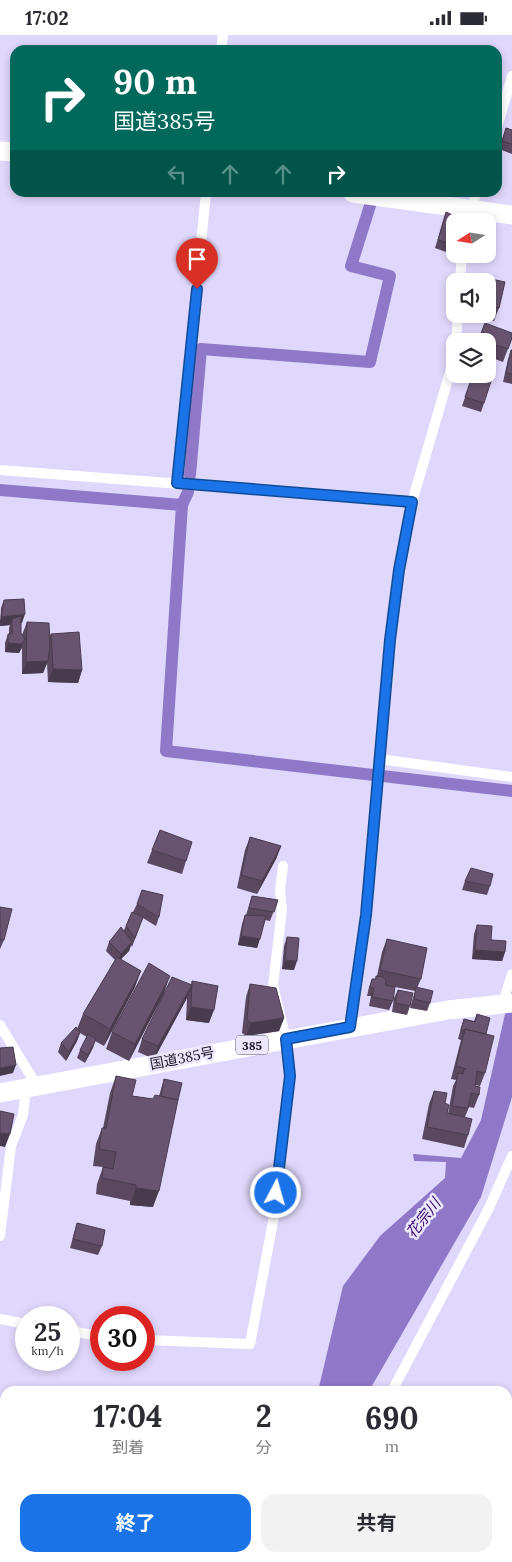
<!DOCTYPE html>
<html lang="ja">
<meta charset="utf-8">
<style>
:root{--surface:#fff;--page:#f2f2f3;--text:#2b2b33;--muted:#7c7c81;--accent:#1a73e8}
body{margin:0;font-family:Lora,"Noto Sans JP",serif;background:var(--page);color:var(--text);height:100vh;display:flex;flex-direction:column;font-size:19px;white-space:nowrap}
*{box-sizing:border-box;margin:0}
p{font-size:16px;color:var(--muted)}
.icon{flex:none;width:28px;height:28px;fill:none;stroke:currentColor;stroke-width:2;stroke-linecap:round;stroke-linejoin:round}
.map{position:relative;flex:1;overflow:hidden}
.side{position:absolute;left:0px;top:1351px;width:512px;height:176px;display:flex;flex-direction:column;background:var(--surface);border-radius:15px 15px 0 0;box-shadow:0 2px 8px #0003}
.side>*{flex:none}
.guide{position:absolute;left:10px;top:10px;width:492px;height:152px;border-radius:15px;box-shadow:0 2px 8px #0003;background:#00695c;color:#fff;overflow:hidden}
.needle{width:32px;rotate:258deg}
.fabs{position:absolute;left:446px;top:178px;display:grid;gap:10px}
.fabs a{display:grid;place-items:center;width:50px;height:50px;border-radius:10px;background:var(--surface);box-shadow:0 2px 8px #0003;font-size:25px}
.speed{position:absolute;left:15px;top:1271px;display:flex;gap:10px;font-size:25px;font-weight:700;text-align:center}
.speed>*{display:grid;place-content:center;width:65px;height:65px;border-radius:50%;background:var(--surface);box-shadow:0 2px 8px #0003;line-height:1}
.speed small{font-size:12px;font-weight:400}
.speed .limit{border:8px solid #d22;background:#fff;color:#111}
.pin{position:absolute;display:grid;place-items:center;width:42px;height:42px;color:#fff;margin:-51px -21px;border-radius:50% 50% 50% 0;rotate:-45deg;box-shadow:0 0 5px #0007}
.pin .icon{rotate:45deg}
.me{position:absolute;width:55px;margin:-28px;rotate:6deg;stroke-linejoin:round;filter:drop-shadow(0 0 4px #0008)}
.turn{display:flex;align-items:center;gap:18px;height:105px;padding:0 20px;font-size:22px}
.turn .icon{width:65px;height:65px;stroke-width:2.5}
.turn b{display:block;font-size:35px;line-height:42px}
.lanes{display:flex;align-items:center;height:48px;padding:0 20px;background:#0003;justify-content:center;gap:25px;direction:ltr}
.lanes .off{opacity:.35}
.eta{display:flex;justify-content:space-evenly;align-items:center;height:85px;text-align:center}
.eta b{font-size:30px;font-weight:700;line-height:35px}
.action{display:flex;gap:10px;margin-top:auto;padding:10px 20px}
.action a{flex:1;height:58px;border-radius:15px;background:var(--accent);color:#fff;font-size:20px;font-weight:700;line-height:58px;text-align:center}
.action a+a{background:var(--page);color:var(--text)}
.status{display:flex;justify-content:space-between;align-items:center;height:35px;padding:0 25px;background:var(--surface);direction:ltr}
.status svg{height:14px;fill:currentColor}
.map>svg:first-child{display:block}
.water{fill:#8f78c8}
.lines{fill:none;stroke-linecap:round;stroke-linejoin:round}
.canal{stroke:#8f78c8;stroke-width:12}
.street{stroke:#fff;stroke-width:10}
.highway{stroke:#fff;stroke-width:19}
.wall{fill:#594860}
.shaded-wall{fill:#493b4e}
.building{fill:#685470;stroke:#493b4e}
.route-casing{stroke:#114b97;stroke-width:12}
.route{stroke:#1a73e8;stroke-width:9}
.labels{text-anchor:middle;dominant-baseline:central;stroke-width:5;stroke-linejoin:round;paint-order:stroke}
.shield{fill:#ece7fd;stroke:#575362;stroke-width:1}
.shield-label{font-size:12px;font-weight:bold;fill:#171420}
.street-label{font-size:14px;fill:#171420;stroke:#ece7fd}
.water-label{font-size:15px;font-style:italic;fill:#340469;stroke:#ece7fd}
</style>
<div class="status"><b>17:02</b><svg viewBox="0 0 49 12"><path d="M0 12V9h3v3zM5 12V6h3v6zM10 12V3h3v9zM15 12V0h3v12zM26 1h20v11H26zM47 4h2v5h-2z"/></svg></div>
<div class="map">
<svg width="512" height="1527" viewBox="0 0 512 1527">
<rect width="100%" height="100%" fill="#e0d7fc"/>
<path class="water" d="M 512,948 L 512,1062 L 481,1162 L 369,1356 L 318,1356 L 343,1251 L 380,1201 L 445,1143 L 446,1127 L 414,1126 L 413,1119 L 461,1123 L 481,1085 Z
M 239,1523 L 239,1522 L 279,1523 L 276,1527 L 237,1527 Z"/>
<g class="lines">
<path class="canal" d="M 190,440 L 201,314 L 370,327 L 390,241 L 351,231 L 374,158
M 0,455 L 182,470 L 166,716 L 512,756
M 182,470 L 188,457"/>
<path class="street" d="M 221,15 L 223,0
M 498,89 L 512,41
M 469,186 L 476,158
M 460,246 L 462,219
M 456,306 L 458,279
M 0,435 L 412,467
M 177,448 L 206,158
M 379,724 L 512,742
M 503,968 L 512,939
M 0,990 L 37,1051
M 350,992 L 366,880 L 390,605 L 399,535 L 412,467 L 455,320
M 0,1201 L 11,1111 L 23,1080 L 26,1053
M 0,1284 L 26,1289
M 69,1296 L 101,1301
M 144,1305 L 250,1309 L 275,1176 L 290,1041 L 286,1004 L 273,950 L 282,874 L 280,855 L 283,831
M 392,1356 L 489,1173 L 512,1121
M 508,1448 L 512,1449
M 291,1527 L 294,1522"/>
<path class="highway" d="M 0,116 L 15,117
M 353,158 L 512,180
M 0,1058 L 448,975 L 512,968"/>
</g>
<path class="wall" d="M 506,93 L 512,95 L 512,119 L 499,114 Z
M 446,177 L 455,186 L 454,220 L 435,213 Z
M 482,242 L 505,247 L 499,273 L 494,286 L 472,281 L 472,279 L 488,279 L 488,246 L 481,246 Z
M 512,303 L 503,327 L 492,323 L 488,336 L 488,306 Z
M 511,315 L 512,315 L 512,349 L 503,347 L 508,324 Z
M 473,339 L 487,339 L 484,368 L 481,377 L 462,371 Z
M 4,565 L 22,588 L 21,588 L 21,598 L 22,600 L 27,587 L 50,601 L 51,599 L 82,635 L 78,648 L 48,647 L 47,628 L 43,638 L 22,639 L 22,613 L 19,618 L 5,617 L 5,608 L 8,599 L 9,599 L 9,593 L 10,590 L 0,591 L 1,573 Z
M 250,802 L 281,811 L 276,824 L 257,859 L 237,853 L 245,815 Z
M 152,815 L 186,826 L 182,839 L 147,828 Z
M 465,846 L 490,851 L 487,860 L 462,855 Z
M 252,861 L 278,865 L 270,886 L 265,885 L 257,913 L 238,910 L 242,889 L 245,880 L 246,880 Z
M 137,869 L 159,882 L 156,891 L 143,883 L 132,912 L 131,910 L 129,916 L 121,924 L 135,952 L 104,1011 L 95,1006 L 85,1028 L 77,1023 L 80,1015 L 87,1002 L 80,998 L 77,1006 L 66,1026 L 58,1017 L 61,1008 L 77,994 L 83,979 L 115,925 L 106,916 L 109,907 L 124,895 L 132,877 L 133,877 Z
M 0,872 L 4,905 L 0,914 Z
M 477,890 L 505,917 L 502,926 L 472,924 L 474,899 Z
M 287,902 L 294,935 L 282,934 L 284,911 Z
M 387,904 L 421,944 L 417,953 L 430,968 L 427,976 L 410,973 L 415,956 L 395,952 L 393,966 L 389,975 L 369,971 L 371,961 L 367,961 L 369,952 L 372,944 L 375,944 L 376,941 L 377,941 L 382,917 Z
M 192,946 L 209,988 L 186,985 L 187,963 L 154,1024 L 138,1017 L 142,1004 L 191,950 Z
M 250,949 L 284,983 L 279,996 L 246,1001 L 242,998 L 246,962 Z
M 398,955 L 410,971 L 407,980 L 392,977 L 394,963 Z
M 164,958 L 129,1026 L 106,1014 L 112,997 Z
M 477,979 L 486,999 L 485,1038 L 480,1051 L 475,1050 L 479,1060 L 474,1073 L 469,1072 L 465,1082 L 468,1100 L 464,1113 L 422,1104 L 429,1069 L 434,1056 L 445,1068 L 447,1078 L 448,1079 L 453,1051 L 456,1045 L 451,1044 L 461,1005 L 458,1004 L 461,993 L 464,984 L 474,986 Z
M 116,1041 L 132,1061 L 153,1064 L 159,1061 L 164,1044 L 153,1172 L 130,1170 L 130,1166 L 96,1159 L 97,1149 L 103,1132 L 93,1131 L 96,1109 L 102,1093 L 103,1093 L 110,1058 Z
M 77,1188 L 102,1211 L 98,1220 L 70,1213 Z"/>
<path class="shaded-wall" d="M 25,579 L 22,588 L 12,589 L 12,584 L 10,590 L 0,591 L 0,586 L 1,582 Z
M 25,604 L 19,618 L 5,617 L 8,608 Z
M 48,626 L 43,638 L 22,639 L 26,627 Z
M 53,634 L 82,635 L 78,648 L 48,647 Z
M 281,811 L 276,824 L 257,859 L 262,846 Z
M 241,901 L 260,904 L 257,913 L 238,910 Z
M 132,907 L 129,916 L 117,928 L 121,919 Z
M 475,915 L 505,917 L 502,926 L 472,924 Z
M 285,925 L 297,926 L 294,935 L 282,934 Z
M 141,936 L 135,952 L 104,1011 L 110,994 Z
M 170,941 L 164,958 L 129,1026 L 135,1009 Z
M 192,950 L 187,963 L 154,1024 L 158,1011 Z
M 191,972 L 214,975 L 209,988 L 186,985 Z
M 284,983 L 279,996 L 246,1001 L 251,988 Z
M 80,997 L 77,1006 L 66,1026 L 69,1017 Z
M 96,1004 L 93,1013 L 85,1028 L 88,1020 Z
M 16,1030 L 13,1038 L 0,1041 L 0,1033 Z
M 0,1098 L 10,1099 L 5,1112 L 0,1111 Z
M 136,1153 L 159,1156 L 153,1172 L 130,1170 Z"/>
<path class="building" d="M 506,93 L 512,95 L 512,109 L 502,106 Z
M 446,177 L 463,185 L 463,186 L 455,186 L 455,210 L 438,205 Z
M 482,242 L 505,247 L 499,273 L 488,270 L 488,246 L 481,246 Z
M 485,288 L 512,298 L 512,303 L 508,314 L 497,310 L 490,329 L 488,328 L 488,306 L 478,306 Z
M 511,315 L 512,315 L 512,339 L 506,338 Z
M 473,339 L 479,339 L 492,343 L 484,368 L 465,362 Z
M 24,564 L 25,579 L 1,582 L 4,565 Z
M 21,581 L 21,598 L 25,604 L 22,609 L 8,608 L 8,599 L 12,599 L 12,584 Z
M 27,587 L 49,588 L 50,610 L 48,626 L 26,627 Z
M 79,597 L 82,635 L 53,634 L 51,599 Z
M 160,795 L 192,807 L 186,826 L 152,815 Z
M 250,802 L 281,811 L 262,846 L 241,840 Z
M 471,833 L 493,839 L 490,851 L 465,846 Z
M 142,855 L 163,860 L 159,882 L 137,869 Z
M 252,861 L 278,865 L 274,877 L 249,873 Z
M 0,872 L 12,874 L 4,905 L 0,904 Z
M 132,877 L 143,882 L 135,903 L 126,891 Z
M 245,880 L 266,881 L 260,904 L 241,901 Z
M 477,890 L 492,891 L 491,905 L 506,906 L 505,917 L 475,915 Z
M 121,892 L 132,907 L 121,919 L 109,907 Z
M 287,902 L 299,903 L 297,926 L 285,925 Z
M 387,904 L 427,913 L 421,944 L 380,935 Z
M 117,922 L 141,936 L 110,994 L 83,979 Z
M 149,928 L 170,941 L 135,1009 L 112,997 Z
M 376,941 L 383,942 L 386,945 L 385,950 L 395,952 L 393,966 L 372,962 L 374,953 L 370,952 L 372,944 L 376,944 Z
M 172,942 L 192,950 L 158,1011 L 142,1004 Z
M 192,946 L 218,951 L 214,975 L 191,972 Z
M 250,949 L 276,953 L 284,983 L 251,988 L 247,985 Z
M 416,952 L 433,956 L 430,968 L 414,964 Z
M 398,955 L 413,958 L 410,971 L 395,968 Z
M 477,979 L 490,983 L 486,999 L 465,994 L 465,996 L 461,995 L 464,984 L 475,987 Z
M 76,992 L 80,997 L 69,1017 L 61,1008 Z
M 465,994 L 494,1001 L 485,1038 L 477,1036 L 475,1051 L 480,1052 L 479,1060 L 471,1058 L 468,1073 L 452,1071 L 458,1038 L 463,1039 L 464,1034 L 466,1034 L 456,1031 Z
M 88,999 L 96,1004 L 88,1020 L 80,1015 Z
M 13,1012 L 16,1030 L 0,1033 L 0,1013 Z
M 116,1041 L 136,1045 L 132,1061 L 153,1064 L 155,1060 L 178,1065 L 159,1156 L 136,1153 L 136,1150 L 102,1143 L 103,1132 L 113,1134 L 116,1117 L 99,1114 L 102,1093 L 106,1093 Z
M 164,1044 L 182,1048 L 178,1065 L 161,1061 Z
M 434,1056 L 447,1058 L 445,1068 L 449,1070 L 447,1078 L 472,1084 L 468,1100 L 427,1092 Z
M 0,1076 L 14,1079 L 10,1099 L 0,1098 Z
M 77,1188 L 105,1195 L 102,1211 L 73,1204 Z"/>
<g class="lines">
<g class="route-casing">
<path id="route" d="M 197,254 L 177,448 L 412,467 L 399,535 L 390,605 L 366,880 L 350,992 L 286,1004 L 290,1041 L 276,1158"/>
</g>
<use href="#route" class="route"/>
</g>
<g class="labels">
<rect class="shield" x="236" y="1000.5" width="32" height="19" rx="4"/>
<g class="shield-label">
<text x="252" y="1010">385</text>
</g>
<g class="street-label">
<text transform="translate(182 1023) rotate(-11)">国道385号</text>
</g>
<g class="water-label">
<text transform="translate(423 1183) rotate(-52)">花宗川</text>
</g>
</g>
</svg>
<div class="fabs">
<a><svg class="needle" viewBox="-14 -14 28 28"><path d="M0-13l5 13h-10z" fill="#e53935"/><path d="M0 13l5-13h-10z" fill="#7c7c81"/></svg></a>
<a><svg class="icon" aria-label="sound" viewBox="0 0 24 24"><path d="M4 9h4l5-4v14l-5-4H4zM17 9q2 3 0 6"/></svg></a>
<a><svg class="icon" aria-label="layers" viewBox="0 0 24 24"><path d="M12 4l9 5-9 5-9-5zM3 14l9 5 9-5"/></svg></a>
</div>
<div class="speed"><div>25<small>km/h</small></div><div class="limit">30</div></div>
<div class="pin" style="left:197px;top:254px;background:#d93025"><svg class="icon" aria-label="arrive" viewBox="0 0 24 24"><path d="M6 21V4h12l-3 4 3 4H6"/></svg></div>
<svg class="me" style="left:276px;top:1158px" viewBox="-20 -20 40 40"><circle r="17" fill="#1a73e8" stroke="#fff" stroke-width="3"/><path d="M0-11L8 9 0 5-8 9z" fill="#fff"/></svg>
<div class="guide">
<div class="turn"><svg class="icon" aria-label="right" viewBox="0 0 24 24"><path d="M7 20v-9h11M14 6l5 5-5 5"/></svg><div><b>90 m</b>国道385号</div></div>
<div class="lanes"><svg class="icon off" aria-label="left" viewBox="0 0 24 24"><path d="M17 20v-9H6M10 6l-5 5 5 5"/></svg><svg class="icon off" aria-label="ahead" viewBox="0 0 24 24"><path d="M12 20V5M6 11l6-6 6 6"/></svg><svg class="icon off" aria-label="ahead" viewBox="0 0 24 24"><path d="M12 20V5M6 11l6-6 6 6"/></svg><svg class="icon" aria-label="right" viewBox="0 0 24 24"><path d="M7 20v-9h11M14 6l5 5-5 5"/></svg></div>
</div>
<section class="side">
<div class="eta">
<div><b>17:04</b><p>到着</p></div>
<div><b>2</b><p>分</p></div>
<div><b>690</b><p>m</p></div>
</div>
<div class="action"><a>終了</a><a>共有</a></div>
</section>
</div>
